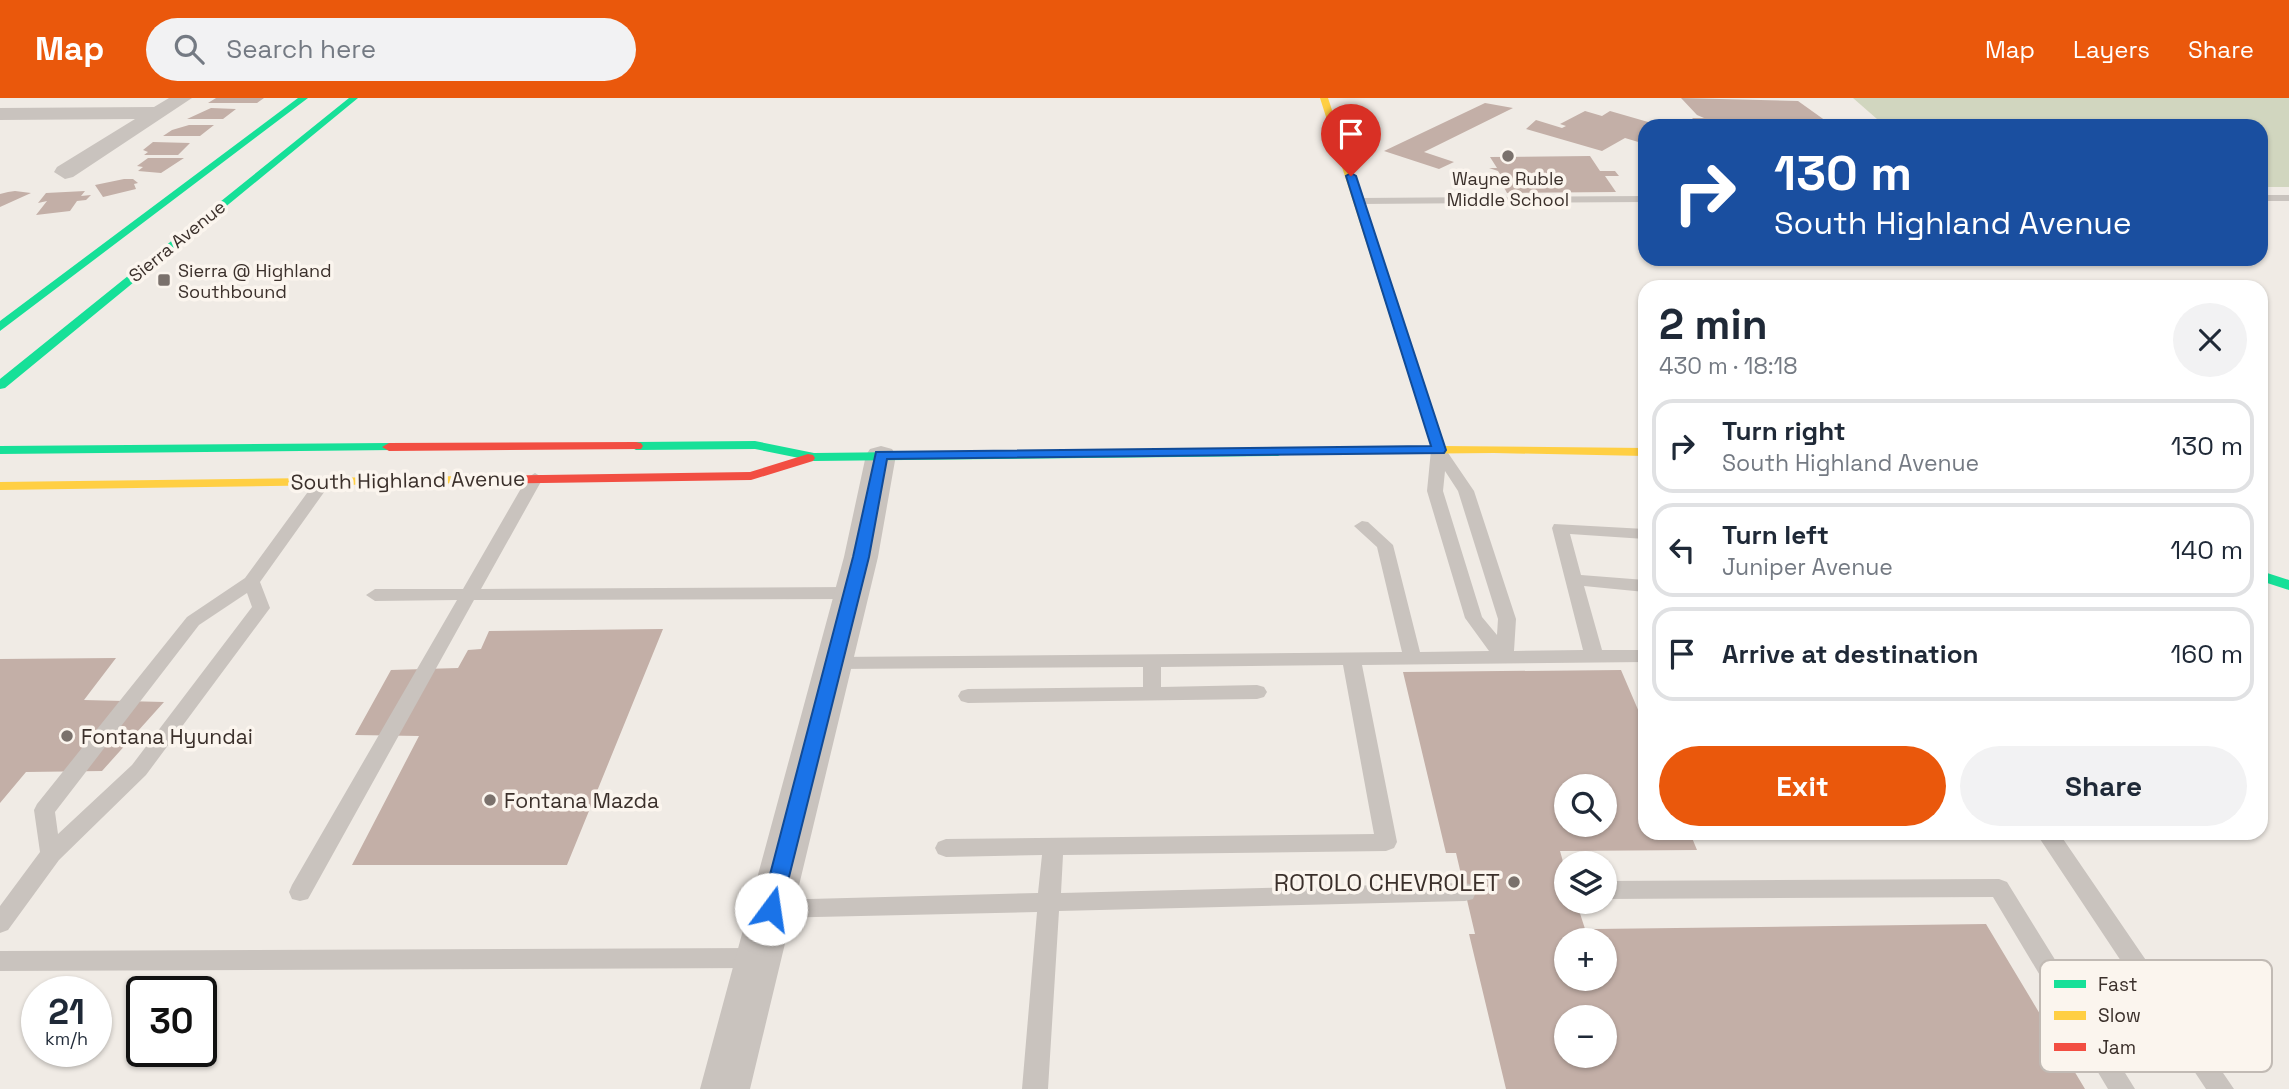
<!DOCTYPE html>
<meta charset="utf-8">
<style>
:root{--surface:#fff;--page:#f2f2f3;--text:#1f2937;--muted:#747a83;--line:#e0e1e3;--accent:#ea580c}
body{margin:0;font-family:"Space Grotesk",sans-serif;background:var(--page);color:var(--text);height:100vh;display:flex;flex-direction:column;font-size:26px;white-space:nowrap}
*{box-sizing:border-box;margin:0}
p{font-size:23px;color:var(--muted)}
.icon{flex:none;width:38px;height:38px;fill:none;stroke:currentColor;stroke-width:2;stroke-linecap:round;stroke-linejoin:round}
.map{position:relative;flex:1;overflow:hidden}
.drawer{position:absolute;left:1638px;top:182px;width:630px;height:560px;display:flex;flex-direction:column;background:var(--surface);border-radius:21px;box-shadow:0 2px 5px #0004}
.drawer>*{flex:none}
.top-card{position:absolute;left:1638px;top:21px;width:630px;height:147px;border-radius:21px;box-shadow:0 2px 5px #0004;background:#1a4fa0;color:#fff;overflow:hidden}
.controls{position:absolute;left:1554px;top:676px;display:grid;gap:14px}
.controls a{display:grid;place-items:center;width:63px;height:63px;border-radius:50%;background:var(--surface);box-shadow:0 2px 5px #0004;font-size:35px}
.speed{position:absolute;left:21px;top:878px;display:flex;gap:14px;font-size:35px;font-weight:700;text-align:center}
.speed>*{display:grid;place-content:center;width:91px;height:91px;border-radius:50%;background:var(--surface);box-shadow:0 2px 5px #0004;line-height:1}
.speed small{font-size:18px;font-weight:400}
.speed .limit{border:4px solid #111;border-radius:10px;background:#fff;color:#111}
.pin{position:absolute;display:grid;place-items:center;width:60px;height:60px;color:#fff;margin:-72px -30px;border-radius:50% 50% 50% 0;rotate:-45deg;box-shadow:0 0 7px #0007}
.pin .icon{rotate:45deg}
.me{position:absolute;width:77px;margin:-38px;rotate:14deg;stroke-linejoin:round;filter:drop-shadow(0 0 5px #0008)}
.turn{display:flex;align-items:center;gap:24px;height:147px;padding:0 21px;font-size:32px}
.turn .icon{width:91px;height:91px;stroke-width:2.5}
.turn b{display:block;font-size:49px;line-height:60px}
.round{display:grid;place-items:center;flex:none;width:74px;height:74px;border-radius:37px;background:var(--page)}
.head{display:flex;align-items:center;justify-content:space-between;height:119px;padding:0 21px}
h1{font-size:42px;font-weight:700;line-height:52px}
.button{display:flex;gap:14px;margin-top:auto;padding:14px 21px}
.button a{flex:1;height:80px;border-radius:42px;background:var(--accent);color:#fff;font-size:28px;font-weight:700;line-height:80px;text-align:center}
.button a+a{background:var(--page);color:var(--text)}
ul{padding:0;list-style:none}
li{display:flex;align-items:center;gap:21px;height:94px;margin:0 14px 10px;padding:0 7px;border:4px solid var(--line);border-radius:21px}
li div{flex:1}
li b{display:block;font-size:26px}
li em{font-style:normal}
header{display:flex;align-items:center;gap:42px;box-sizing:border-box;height:98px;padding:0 35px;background:var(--accent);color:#fff}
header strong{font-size:33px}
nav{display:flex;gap:38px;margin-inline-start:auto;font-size:24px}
.search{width:490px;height:63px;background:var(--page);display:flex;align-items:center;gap:18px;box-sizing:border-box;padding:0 24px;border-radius:38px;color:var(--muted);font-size:26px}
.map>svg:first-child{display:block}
.green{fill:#d1d6bf}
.building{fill:#c3afa7;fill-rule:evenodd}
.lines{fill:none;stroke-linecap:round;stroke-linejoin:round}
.lane{fill:#c9c3be;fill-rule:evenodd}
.street{fill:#c9c3be;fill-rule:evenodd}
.fast{fill:#16e098;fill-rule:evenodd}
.slow{fill:#ffcf43;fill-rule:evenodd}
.jam{fill:#f24e42;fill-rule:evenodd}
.route{fill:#1a73e8;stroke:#114b97;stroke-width:2}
.poi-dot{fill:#7a716c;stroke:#fbf5ee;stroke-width:2.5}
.labels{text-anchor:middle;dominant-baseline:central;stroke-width:7;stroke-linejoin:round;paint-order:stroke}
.far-poi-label{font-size:18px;fill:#3b302b;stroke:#fbf5ee}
.far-street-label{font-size:18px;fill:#3b302b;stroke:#fbf5ee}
.street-label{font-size:21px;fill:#3b302b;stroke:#fbf5ee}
.poi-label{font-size:21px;fill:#3b302b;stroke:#fbf5ee;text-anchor:start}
.near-poi-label{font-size:24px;fill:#3b302b;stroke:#fbf5ee;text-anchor:end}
.key{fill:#fbf5ee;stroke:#c1bab4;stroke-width:2}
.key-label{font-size:19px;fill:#3b302b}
</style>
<header>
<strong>Map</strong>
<div class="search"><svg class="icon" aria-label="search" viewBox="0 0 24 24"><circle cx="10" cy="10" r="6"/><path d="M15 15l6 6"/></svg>Search here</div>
<nav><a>Map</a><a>Layers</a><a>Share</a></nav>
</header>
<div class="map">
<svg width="2289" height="991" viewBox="0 0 2289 991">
<rect width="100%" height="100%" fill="#f0ebe5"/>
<path class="green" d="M 1853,0 L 2289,0 L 2289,89 L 2261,89 L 2261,28 L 1885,28 Z"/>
<path class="building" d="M 216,0 L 264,0 L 257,5 L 208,5 Z
M 1681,0 L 1798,3 L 1833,28 L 1711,28 L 1707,23 L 1689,24 L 1693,20 L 1704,20 L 1697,17 Z
M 1485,5 L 1513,10 L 1424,54 L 1454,64 L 1439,71 L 1384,53 Z
M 211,10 L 236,11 L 223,21 L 187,21 Z
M 1585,13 L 1602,18 L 1610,13 L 1662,28 L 1645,28 L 1645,46 L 1625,40 L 1602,53 L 1526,31 L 1536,22 L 1562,30 L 1566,28 L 1560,26 Z
M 189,27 L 214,27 L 200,38 L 163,38 L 172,32 Z
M 153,44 L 190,45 L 178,57 L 144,57 L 148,54 L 143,52 Z
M 1590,58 L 1600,73 L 1615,73 L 1619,78 L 1605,78 L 1616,94 L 1507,95 L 1497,76 L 1500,76 L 1498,73 L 1489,70 L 1497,70 L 1490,59 Z
M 148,60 L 184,60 L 161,75 L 138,73 L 143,69 L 137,68 Z
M 124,81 L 133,81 L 138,85 L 134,86 L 136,91 L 103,99 L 95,87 Z
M 85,93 L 81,98 L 91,97 L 86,102 L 77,103 L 70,113 L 36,117 L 47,103 L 38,105 L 46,95 Z
M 8,94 L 15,93 L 31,95 L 0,109 L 0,96 Z
M 663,531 L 567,767 L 352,767 L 419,638 L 355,637 L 391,572 L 458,570 L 468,552 L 481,551 L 489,533 Z
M 116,560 L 84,602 L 164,604 L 102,673 L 26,674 L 0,705 L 0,561 Z
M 1621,572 L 1645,628 L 1645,735 L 1690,735 L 1697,752 L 1560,753 L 1566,774 L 1566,803 L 1576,803 L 1586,834 L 1595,834 L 1594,831 L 1986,826 L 2085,991 L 1506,991 L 1469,836 L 1475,836 L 1456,755 L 1446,755 L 1403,574 ZM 1566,688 L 1605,688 L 1605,726 L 1566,726 ZM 1566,842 L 1605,842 L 1605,880 L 1566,880 ZM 1566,919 L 1605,919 L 1605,957 L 1566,957 Z"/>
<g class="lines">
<path class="lane" d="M 2261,97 L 2289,97 L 2289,103 L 2261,103 Z
M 1645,98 L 1645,104 L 1360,106 L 1354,103 L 1360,100 Z
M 1439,347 L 1444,349 L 1474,393 L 1516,521 L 1514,553 L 1583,552 L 1552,430 L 1554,426 L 1645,431 L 1645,441 L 1570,436 L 1581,477 L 1645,482 L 1645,494 L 1584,488 L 1602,552 L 1645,552 L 1645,564 L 1362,567 L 1397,744 L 1394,750 L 1386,753 L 1063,757 L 1061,795 L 1465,785 L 1473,787 L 1476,794 L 1473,801 L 1465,803 L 1059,813 L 1048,991 L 1022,991 L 1037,814 L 771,820 L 763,818 L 760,811 L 763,804 L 771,802 L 1038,795 L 1042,757 L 946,759 L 938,756 L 935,750 L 938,744 L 946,741 L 1374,736 L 1343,567 L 1161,569 L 1161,589 L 1257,587 L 1264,589 L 1267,594 L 1264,599 L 1257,601 L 968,605 L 961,603 L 958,598 L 961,593 L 968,591 L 1143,589 L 1143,569 L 834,571 L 827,570 L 825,565 L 827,560 L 834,559 L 1402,554 L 1377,449 L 1354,428 L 1362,423 L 1368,424 L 1393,447 L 1420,554 L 1489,553 L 1465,520 L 1427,393 L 1431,352 ZM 1445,373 L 1458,393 L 1498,521 L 1497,537 L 1482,519 L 1443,393 Z
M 535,375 L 543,380 L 481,491 L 852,489 L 861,495 L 852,501 L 474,502 L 308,801 L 300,803 L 292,801 L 289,794 L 292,787 L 457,502 L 375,503 L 366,497 L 375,491 L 463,491 L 527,380 Z
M 324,378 L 332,383 L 260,484 L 270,510 L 267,514 L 146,677 L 59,762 L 8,832 L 0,835 L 0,808 L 40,754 L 34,712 L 37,706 L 187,519 L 245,480 L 318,380 ZM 247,495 L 252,509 L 132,667 L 58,736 L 55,714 L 199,527 Z
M 2036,735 L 2059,735 L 2234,991 L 2206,991 Z
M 1999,781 L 2007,784 L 2135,991 L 2108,991 L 1993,799 L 1605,801 L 1605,783 Z
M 758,850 L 766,853 L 770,860 L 766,867 L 758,870 L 0,873 L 0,853 Z"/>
<path class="street" d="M 169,0 L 192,0 L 73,79 L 65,81 L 54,74 L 57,69 L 135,21 L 0,22 L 0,10 L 154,9 Z
M 881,348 L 892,351 L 896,357 L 878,459 L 750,991 L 700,991 L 844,459 L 866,357 L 870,351 Z"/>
<path class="fast" d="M 298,0 L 308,0 L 0,233 L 0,223 Z
M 349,0 L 358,0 L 5,290 L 0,291 L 0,281 Z
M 755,343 L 814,355 L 1278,350 L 1285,354 L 1278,358 L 814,363 L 755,351 L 636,352 L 629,348 L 636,344 Z
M 389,345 L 396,349 L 394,352 L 0,356 L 0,348 Z
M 2261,473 L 2289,482 L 2289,492 L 2261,483 Z"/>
<path class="slow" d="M 1320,0 L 1328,0 L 1444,348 L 1645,350 L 1645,358 L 1494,355 L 1273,357 L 1271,354 L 1273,351 L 1278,350 L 1431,348 Z
M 469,378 L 476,382 L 474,385 L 0,392 L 0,384 Z"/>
<path class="jam" d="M 636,344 L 641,345 L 643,348 L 641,351 L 389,353 L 382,349 L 389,345 Z
M 808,356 L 813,357 L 815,360 L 813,363 L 751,382 L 469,386 L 462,382 L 469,378 L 750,374 Z"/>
</g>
<path class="route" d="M 1351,75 L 1356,78 L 1446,352 L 1444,355 L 887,361 L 869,459 L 781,811 L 778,817 L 771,820 L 764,817 L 761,811 L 853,459 L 876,354 L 1431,348 L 1346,78 Z"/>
<g class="poi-dot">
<circle cx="1508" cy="58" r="7"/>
<rect x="157" y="175" width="14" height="14" rx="3.5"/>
<circle cx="67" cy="638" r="7"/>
<circle cx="490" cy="702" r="7"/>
<circle cx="1514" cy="784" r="7"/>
</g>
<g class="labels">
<g class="far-poi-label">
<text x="1508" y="80">Wayne Ruble<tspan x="1508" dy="21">Middle School</tspan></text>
<text x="178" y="172" text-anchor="start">Sierra @ Highland<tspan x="178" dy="21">Southbound</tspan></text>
</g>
<g class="far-street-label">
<text transform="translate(177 143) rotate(-39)">Sierra Avenue</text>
</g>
<g class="street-label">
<text transform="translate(408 382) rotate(-1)">South Highland Avenue</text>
</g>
<g class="poi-label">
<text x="81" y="638">Fontana Hyundai</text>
<text x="504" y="702">Fontana Mazda</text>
</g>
<g class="near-poi-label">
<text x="1500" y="784">ROTOLO CHEVROLET</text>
</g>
</g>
<rect x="2040" y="862" width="232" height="112" rx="10" class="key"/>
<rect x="2054" y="882" width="32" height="8" fill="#16e098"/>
<rect x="2054" y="913" width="32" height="9" fill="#ffcf43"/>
<rect x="2054" y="945" width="32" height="8" fill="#f24e42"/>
<g class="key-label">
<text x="2098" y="893">Fast</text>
<text x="2098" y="924">Slow</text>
<text x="2098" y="956">Jam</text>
</g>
</svg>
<div class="controls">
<a><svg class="icon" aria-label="search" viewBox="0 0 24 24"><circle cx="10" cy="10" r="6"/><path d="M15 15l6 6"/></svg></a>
<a><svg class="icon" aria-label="layers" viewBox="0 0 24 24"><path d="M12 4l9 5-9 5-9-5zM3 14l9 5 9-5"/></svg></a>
<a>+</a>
<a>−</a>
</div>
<div class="speed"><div>21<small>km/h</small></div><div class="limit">30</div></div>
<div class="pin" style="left:1351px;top:78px;background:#d93025"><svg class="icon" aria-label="arrive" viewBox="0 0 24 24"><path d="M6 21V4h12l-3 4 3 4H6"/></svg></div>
<svg class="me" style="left:771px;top:811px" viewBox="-20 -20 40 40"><circle r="19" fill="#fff"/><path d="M0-13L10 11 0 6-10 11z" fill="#1a73e8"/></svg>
<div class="top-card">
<div class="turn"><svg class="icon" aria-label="right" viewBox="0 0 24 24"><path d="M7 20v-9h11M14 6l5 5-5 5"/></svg><div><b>130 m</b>South Highland Avenue</div></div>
</div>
<section class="drawer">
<div class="head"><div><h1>2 min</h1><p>430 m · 18:18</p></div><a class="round"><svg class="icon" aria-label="close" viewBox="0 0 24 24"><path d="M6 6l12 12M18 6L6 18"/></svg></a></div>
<ul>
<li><svg class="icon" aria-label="right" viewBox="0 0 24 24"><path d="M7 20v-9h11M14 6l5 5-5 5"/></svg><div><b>Turn right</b><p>South Highland Avenue</p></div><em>130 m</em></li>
<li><svg class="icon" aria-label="left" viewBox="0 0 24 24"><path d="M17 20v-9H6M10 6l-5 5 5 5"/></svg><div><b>Turn left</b><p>Juniper Avenue</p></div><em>140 m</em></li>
<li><svg class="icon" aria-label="arrive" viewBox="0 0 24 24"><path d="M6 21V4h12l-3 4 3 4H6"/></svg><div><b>Arrive at destination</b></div><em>160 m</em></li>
</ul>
<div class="button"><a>Exit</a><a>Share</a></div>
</section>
</div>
